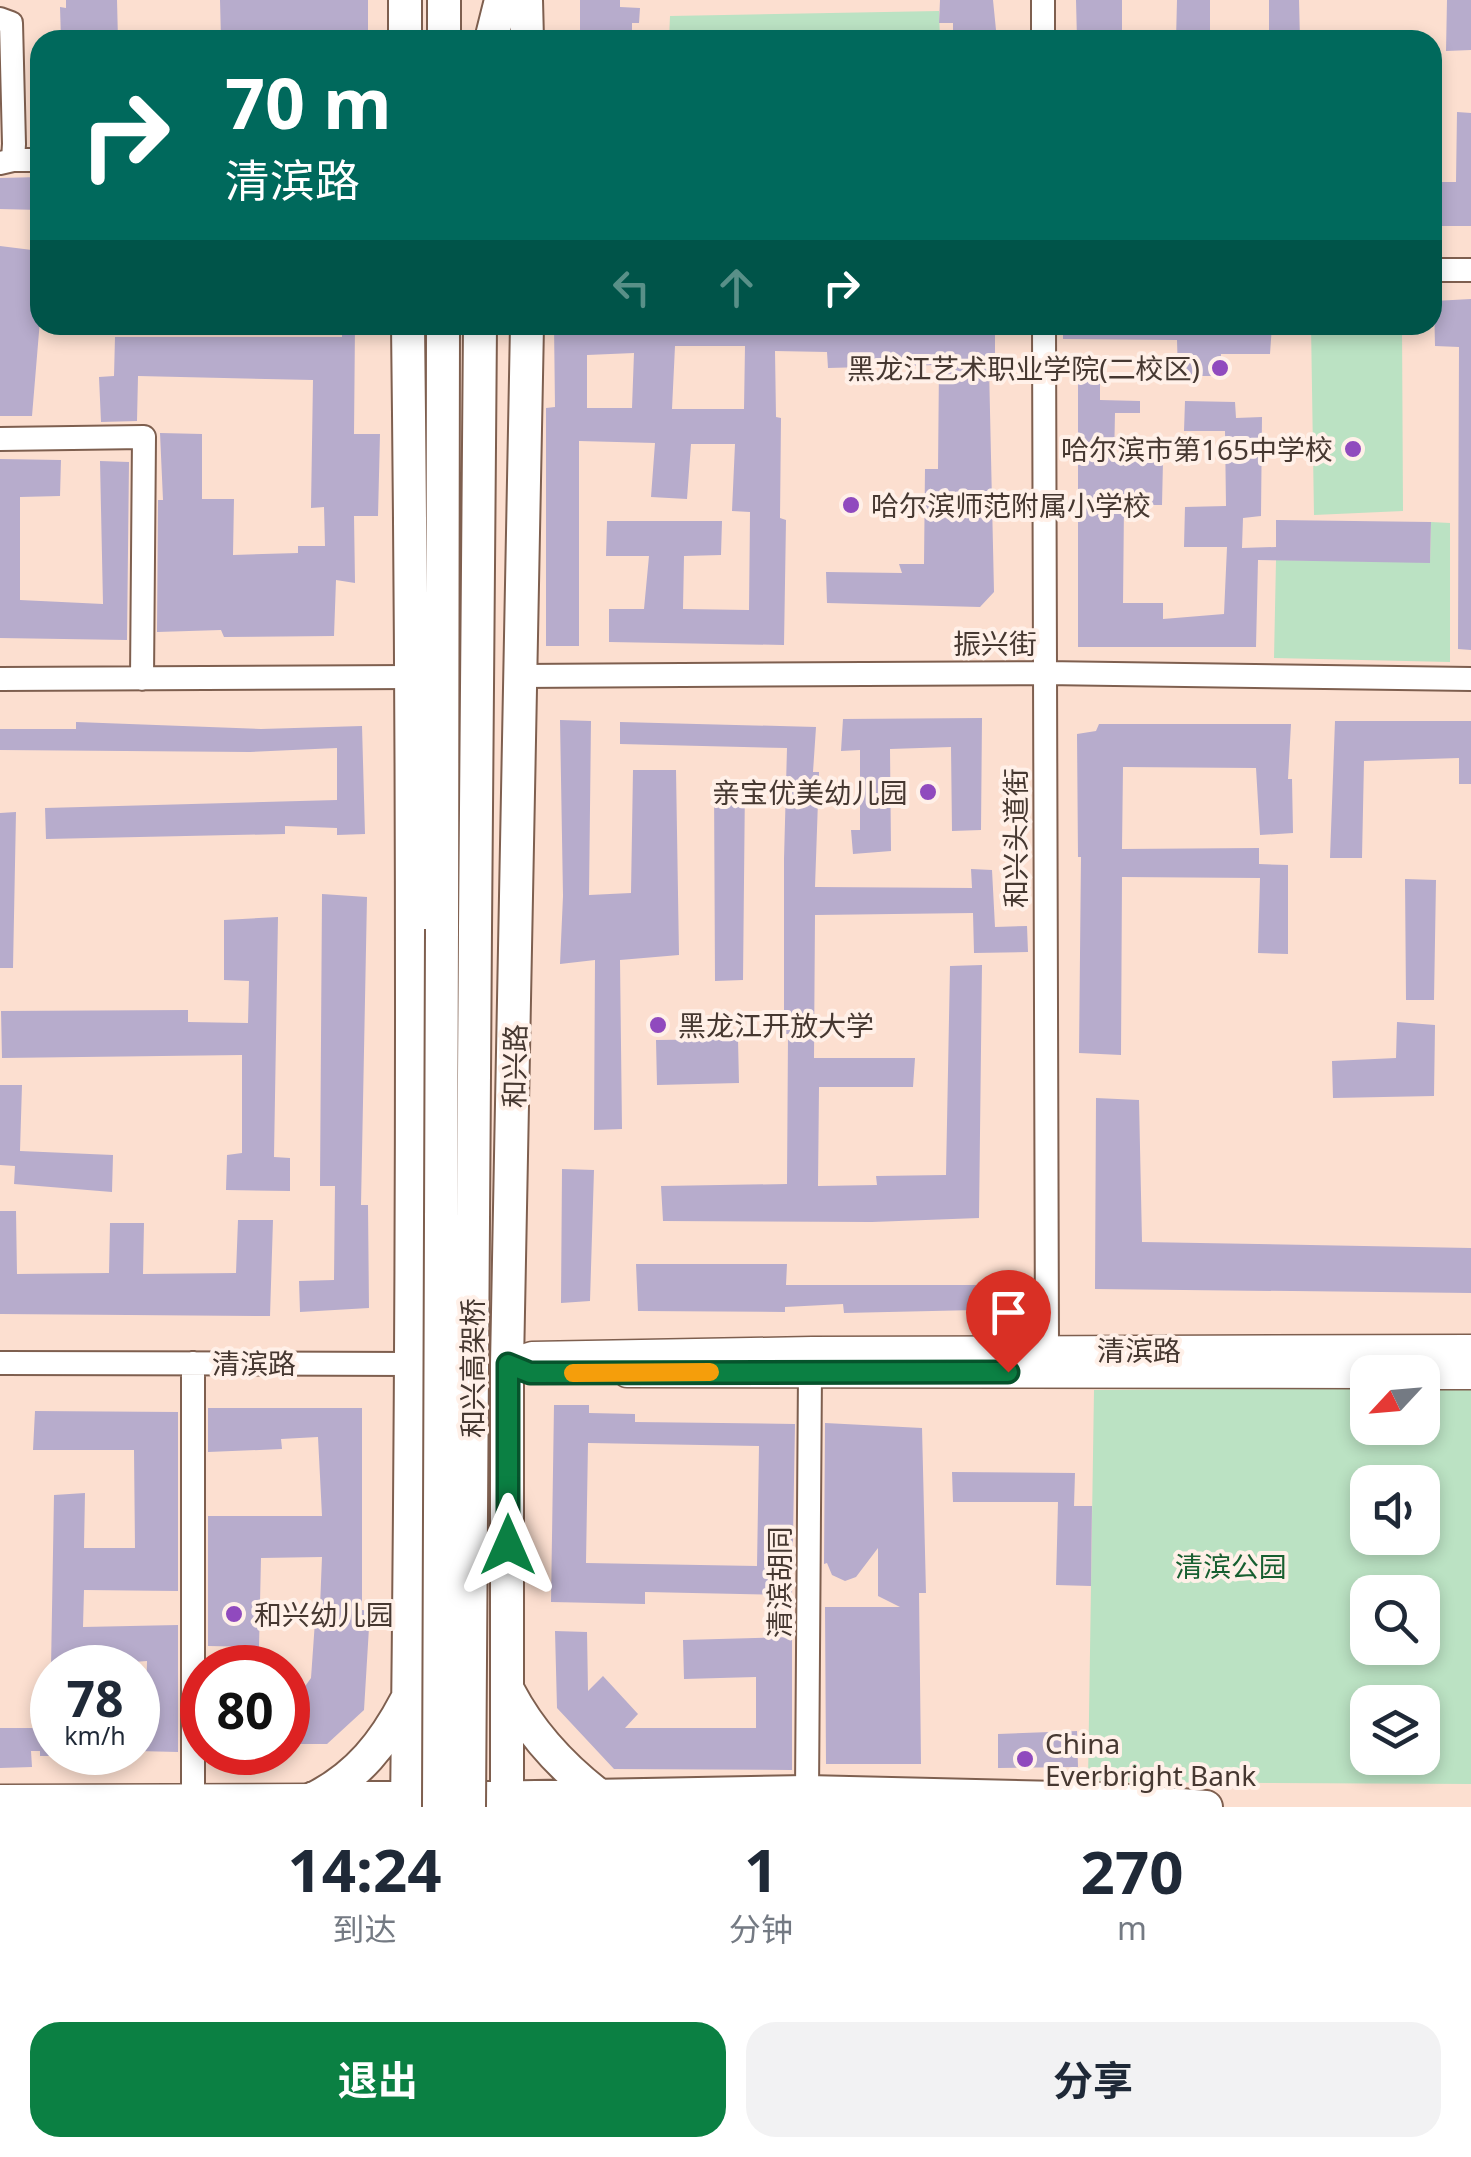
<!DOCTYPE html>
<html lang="zh">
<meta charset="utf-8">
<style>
:root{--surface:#fff;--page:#f2f2f3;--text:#1f2937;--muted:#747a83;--accent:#0b8043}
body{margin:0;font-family:"Noto Sans","Noto Sans SC",sans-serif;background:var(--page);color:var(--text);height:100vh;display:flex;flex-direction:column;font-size:38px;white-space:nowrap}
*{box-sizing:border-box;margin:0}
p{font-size:32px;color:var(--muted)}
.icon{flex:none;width:55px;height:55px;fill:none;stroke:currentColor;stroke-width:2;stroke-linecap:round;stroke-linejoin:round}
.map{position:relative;height:1807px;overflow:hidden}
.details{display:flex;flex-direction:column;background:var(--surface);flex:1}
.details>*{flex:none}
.banner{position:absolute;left:30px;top:30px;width:1412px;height:305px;border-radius:30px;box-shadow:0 5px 15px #0003;background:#00695c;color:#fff;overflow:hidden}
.needle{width:65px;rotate:244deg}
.fabs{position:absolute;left:1350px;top:1355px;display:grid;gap:20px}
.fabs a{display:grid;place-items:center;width:90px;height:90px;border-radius:20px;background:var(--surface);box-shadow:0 5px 15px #0003;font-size:50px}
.speed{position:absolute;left:30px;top:1645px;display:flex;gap:20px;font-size:50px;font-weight:700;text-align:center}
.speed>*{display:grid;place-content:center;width:130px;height:130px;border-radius:50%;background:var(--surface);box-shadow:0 5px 15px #0003;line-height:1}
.speed small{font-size:25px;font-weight:400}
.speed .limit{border:15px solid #d22;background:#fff;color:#111}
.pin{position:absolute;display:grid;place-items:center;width:85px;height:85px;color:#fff;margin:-102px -42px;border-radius:50% 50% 50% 0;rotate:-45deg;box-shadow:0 0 10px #0007}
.pin .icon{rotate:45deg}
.me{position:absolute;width:110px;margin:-55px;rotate:0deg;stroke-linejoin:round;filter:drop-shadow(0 0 8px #0008)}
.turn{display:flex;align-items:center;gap:35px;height:210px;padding:0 30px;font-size:45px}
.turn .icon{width:130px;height:130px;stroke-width:2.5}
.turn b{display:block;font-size:70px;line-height:85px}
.lanes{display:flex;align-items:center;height:95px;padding:0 30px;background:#0003;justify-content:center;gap:50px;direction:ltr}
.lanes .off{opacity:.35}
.eta{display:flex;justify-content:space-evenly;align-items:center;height:170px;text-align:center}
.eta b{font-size:60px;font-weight:700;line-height:70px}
.primary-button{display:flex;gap:20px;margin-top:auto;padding:20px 30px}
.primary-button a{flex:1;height:115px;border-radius:30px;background:var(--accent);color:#fff;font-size:40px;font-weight:700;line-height:115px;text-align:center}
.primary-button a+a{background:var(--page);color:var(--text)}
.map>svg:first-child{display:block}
.green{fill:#bbe2c3;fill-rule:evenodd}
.building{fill:#b7accc;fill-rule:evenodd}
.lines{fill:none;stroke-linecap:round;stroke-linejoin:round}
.minor-casing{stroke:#7e5f4f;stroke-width:26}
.major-casing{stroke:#7e5f4f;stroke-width:31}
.highway-casing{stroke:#7e5f4f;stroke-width:36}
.minor{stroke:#fff;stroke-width:22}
.major{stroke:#fff;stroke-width:28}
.highway{stroke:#fff;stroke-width:32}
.highway-bridge-casing{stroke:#7e5f4f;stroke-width:36;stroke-linecap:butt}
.highway-bridge{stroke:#fff;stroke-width:32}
.route-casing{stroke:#07532c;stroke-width:25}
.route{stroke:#0b8043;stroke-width:18}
.slow{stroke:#f59e0b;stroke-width:18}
.poi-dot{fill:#904abe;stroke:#fff0e8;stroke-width:4}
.labels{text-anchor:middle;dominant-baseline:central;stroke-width:8;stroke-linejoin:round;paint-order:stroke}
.poi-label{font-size:28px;fill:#463831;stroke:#fff0e8;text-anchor:start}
.street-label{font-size:28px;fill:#463831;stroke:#fff0e8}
.park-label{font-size:28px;fill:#175f30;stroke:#fff0e8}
</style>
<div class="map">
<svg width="1471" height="1807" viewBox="0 0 1471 1807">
<rect width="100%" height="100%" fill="#fcdfd0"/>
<path class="green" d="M 939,11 L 940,40 L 669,40 L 670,16 Z
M 1311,325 L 1402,325 L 1403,511 L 1314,515 Z
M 1431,522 L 1450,523 L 1450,662 L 1274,658 L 1276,560 L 1430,562 Z
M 1471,1387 L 1471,1784 L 1088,1782 L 1094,1390 L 1367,1388 L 1368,1428 L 1422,1428 L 1423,1388 ZM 1368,1482 L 1422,1482 L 1422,1538 L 1368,1538 ZM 1368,1592 L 1422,1592 L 1422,1648 L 1368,1648 ZM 1368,1702 L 1422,1702 L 1422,1758 L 1368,1758 Z"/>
<path class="building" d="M 66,0 L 117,0 L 118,40 L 61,40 L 60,7 L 66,8 Z
M 220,0 L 368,0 L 368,40 L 317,40 L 317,37 L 221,40 Z
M 580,0 L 620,0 L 620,7 L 640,8 L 639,23 L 632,23 L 632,40 L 580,40 Z
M 940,0 L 993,0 L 997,40 L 953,40 L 953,23 L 939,23 Z
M 1076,0 L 1122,0 L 1122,40 L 1077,40 Z
M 1177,0 L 1210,0 L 1210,40 L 1176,40 Z
M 1269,0 L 1299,0 L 1300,40 L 1269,40 Z
M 1447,0 L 1471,0 L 1471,50 L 1446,51 Z
M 1457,112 L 1471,113 L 1471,226 L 1432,226 L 1432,182 L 1456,182 Z
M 40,177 L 40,210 L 0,209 L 0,178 Z
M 0,246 L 40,251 L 40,320 L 32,416 L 0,416 Z
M 1471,299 L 1471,650 L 1458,649 L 1459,347 L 1435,346 L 1434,301 Z
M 342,325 L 355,325 L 354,434 L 380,434 L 378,516 L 354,516 L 355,583 L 336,580 L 334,636 L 224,637 L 221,630 L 157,632 L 158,500 L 163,500 L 160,433 L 202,434 L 202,499 L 234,499 L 233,555 L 298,553 L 298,546 L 325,546 L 324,507 L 311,508 L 313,380 L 138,376 L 137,421 L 101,422 L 99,377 L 114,376 L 115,337 L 342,337 Z
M 554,325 L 995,325 L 995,366 L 989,366 L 994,592 L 980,607 L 827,603 L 826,572 L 902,573 L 899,564 L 924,564 L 925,469 L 938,469 L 939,365 L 828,368 L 827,352 L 775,351 L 776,417 L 781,418 L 780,518 L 786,520 L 784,645 L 609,642 L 609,609 L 644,609 L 649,556 L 606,556 L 607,521 L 722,521 L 721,555 L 684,556 L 683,609 L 749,610 L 750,512 L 732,511 L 735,444 L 691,444 L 687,499 L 651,497 L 655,443 L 579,441 L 579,646 L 546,646 L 546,408 L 555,407 ZM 675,346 L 745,346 L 744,409 L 672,409 ZM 634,353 L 632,408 L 587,408 L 587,355 Z
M 1063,325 L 1272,325 L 1270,354 L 1221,354 L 1220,376 L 1178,376 L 1177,340 L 1063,339 Z
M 1078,372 L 1100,372 L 1100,400 L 1140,401 L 1140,413 L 1115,413 L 1114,461 L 1163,461 L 1162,505 L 1124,505 L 1123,603 L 1163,603 L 1163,619 L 1224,614 L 1227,547 L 1184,547 L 1185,507 L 1226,506 L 1225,431 L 1184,431 L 1185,401 L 1235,402 L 1236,418 L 1262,417 L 1261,516 L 1243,518 L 1242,548 L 1276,547 L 1276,520 L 1431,522 L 1430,563 L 1258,560 L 1256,647 L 1078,647 Z
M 0,459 L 61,460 L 60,496 L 20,497 L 20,600 L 103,604 L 100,461 L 129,462 L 127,640 L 0,638 Z
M 982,718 L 981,830 L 952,831 L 951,747 L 890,749 L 891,851 L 853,854 L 851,830 L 860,830 L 860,750 L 841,751 L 843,719 Z
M 560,720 L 591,721 L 589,895 L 631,893 L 633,770 L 676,770 L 679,955 L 620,960 L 622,1129 L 594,1130 L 595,960 L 560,964 L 563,896 Z
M 1335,721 L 1471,721 L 1471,784 L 1459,784 L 1459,758 L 1364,761 L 1362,858 L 1330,858 Z
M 76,722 L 261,729 L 362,726 L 365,834 L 337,835 L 337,828 L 285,826 L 285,834 L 46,839 L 45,808 L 337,800 L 337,748 L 250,752 L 0,750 L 0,729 L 76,729 Z
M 620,722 L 816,727 L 813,772 L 819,772 L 815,887 L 972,888 L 971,869 L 992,870 L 995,927 L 1027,926 L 1028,952 L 974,953 L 973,913 L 815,915 L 814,1058 L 915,1058 L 913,1087 L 819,1087 L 818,1186 L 877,1185 L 876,1176 L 946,1175 L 950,966 L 982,965 L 979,1218 L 872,1222 L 663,1221 L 661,1186 L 787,1184 L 788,1034 L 784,1034 L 784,859 L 787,748 L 620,744 Z
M 1099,724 L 1291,724 L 1288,779 L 1292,779 L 1293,833 L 1260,835 L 1256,768 L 1123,767 L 1122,849 L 1259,848 L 1259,864 L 1288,865 L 1288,954 L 1258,953 L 1260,878 L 1122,877 L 1121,1055 L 1079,1053 L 1081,857 L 1078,857 L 1077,734 L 1096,731 Z
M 745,782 L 743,980 L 715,981 L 714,783 Z
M 16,812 L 13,968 L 0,968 L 0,813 Z
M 1405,879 L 1436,880 L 1434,1000 L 1406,1000 Z
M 322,894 L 367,897 L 361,1205 L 368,1205 L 369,1308 L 300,1312 L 299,1281 L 334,1280 L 335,1186 L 320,1186 Z
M 278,917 L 274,1157 L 290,1158 L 290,1191 L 226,1190 L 227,1155 L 242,1153 L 242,1055 L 2,1058 L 1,1011 L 188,1010 L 188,1022 L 248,1023 L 249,981 L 224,980 L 224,920 Z
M 1397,1022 L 1435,1025 L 1434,1096 L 1333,1098 L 1332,1061 L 1396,1058 Z
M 738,1039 L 739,1083 L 657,1085 L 656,1040 Z
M 0,1085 L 22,1085 L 20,1151 L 113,1155 L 112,1192 L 14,1184 L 15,1166 L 0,1165 Z
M 1096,1098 L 1139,1100 L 1142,1242 L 1471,1248 L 1471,1293 L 1095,1289 Z
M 562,1169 L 594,1170 L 590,1301 L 561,1303 Z
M 0,1211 L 16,1211 L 17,1274 L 109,1273 L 110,1223 L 144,1223 L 143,1274 L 236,1273 L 238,1220 L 273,1220 L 270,1316 L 0,1314 Z
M 636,1264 L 787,1264 L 786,1285 L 976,1285 L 976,1310 L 844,1313 L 843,1304 L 785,1307 L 785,1312 L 638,1311 Z
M 554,1405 L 589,1405 L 589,1413 L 635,1414 L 635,1422 L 795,1424 L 792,1595 L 645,1592 L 645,1604 L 551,1602 ZM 588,1443 L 759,1446 L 757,1566 L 586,1563 Z
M 208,1408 L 362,1408 L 362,1610 L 370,1611 L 364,1710 L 327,1744 L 288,1744 L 288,1699 L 296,1699 L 311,1678 L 316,1607 L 320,1607 L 322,1557 L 261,1558 L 259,1647 L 208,1646 L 208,1516 L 322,1516 L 318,1437 L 281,1439 L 282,1449 L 208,1452 Z
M 35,1411 L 178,1412 L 178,1591 L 84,1590 L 83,1627 L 178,1625 L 178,1752 L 138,1751 L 138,1708 L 146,1708 L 147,1661 L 51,1668 L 54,1495 L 85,1493 L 84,1548 L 135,1548 L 134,1450 L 33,1450 Z
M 825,1423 L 922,1428 L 926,1593 L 919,1593 L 921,1764 L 826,1764 L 825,1607 L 900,1607 L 878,1596 L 878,1548 L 856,1577 L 845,1581 L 832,1575 L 827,1563 L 824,1564 Z
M 952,1472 L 1075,1473 L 1074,1506 L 1092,1506 L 1091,1586 L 1056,1585 L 1058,1502 L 953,1502 Z
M 555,1631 L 587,1632 L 588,1691 L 603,1676 L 638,1714 L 625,1728 L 756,1728 L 756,1677 L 684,1679 L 683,1640 L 792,1637 L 792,1770 L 614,1769 L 557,1708 Z
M 40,1710 L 52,1710 L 52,1756 L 40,1756 L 40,1751 L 31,1751 L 32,1767 L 0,1768 L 0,1728 L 40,1728 Z
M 1077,1731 L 1078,1767 L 998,1768 L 998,1734 Z"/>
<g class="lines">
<g class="minor-casing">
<path id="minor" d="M 1043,0 L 1043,40
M 0,19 L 11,23 L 14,144 L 13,160 L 0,163
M 13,160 L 40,160
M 1432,270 L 1471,270
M 1044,325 L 1047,1350
M 0,439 L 144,437 L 142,679
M 519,676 L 1045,673 L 1471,679
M 0,679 L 412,677
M 0,1363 L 413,1364
M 807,1792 L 810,1372
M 193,1798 L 193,1363"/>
</g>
<g class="major-casing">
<path id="major" d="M 507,1364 L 532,1356 L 812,1351 L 1471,1349
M 627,1373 L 1368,1374
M 1422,1375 L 1471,1375
M 0,1799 L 314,1798"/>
</g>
<g class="highway-casing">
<path id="highway" d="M 405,0 L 405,40
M 526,0 L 527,40
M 444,40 L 444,0
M 491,40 L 501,0
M 442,929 L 443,325
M 475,929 L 480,325
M 509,1692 C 531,1734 563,1768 601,1797
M 314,1798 L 427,1798
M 315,1798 C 358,1776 384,1743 406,1701
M 486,1798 L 807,1792 L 1103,1799 L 1206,1807
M 407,1807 C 413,1313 414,819 408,325
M 507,1807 L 507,1364 L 527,325"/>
</g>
<use href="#minor" class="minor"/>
<use href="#major" class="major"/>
<use href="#highway" class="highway"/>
<g class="highway-bridge-casing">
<path id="highway-bridge" d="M 439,1807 L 442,929
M 469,1807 L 475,929"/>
</g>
<use href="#highway-bridge" class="highway-bridge"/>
</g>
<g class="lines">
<g class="route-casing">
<path id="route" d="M 508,1545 L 508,1364 L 530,1373 L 1008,1372"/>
</g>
<use href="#route" class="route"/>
<path class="slow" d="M 573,1373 L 710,1372"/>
</g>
<g class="poi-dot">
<circle cx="1220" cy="368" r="10"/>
<circle cx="1353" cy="449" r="10"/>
<circle cx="851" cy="505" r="10"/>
<circle cx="928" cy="792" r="10"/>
<circle cx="658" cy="1025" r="10"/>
<circle cx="234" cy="1614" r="10"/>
<circle cx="1025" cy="1759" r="10"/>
</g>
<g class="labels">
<g class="poi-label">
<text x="1200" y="368" text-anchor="end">黑龙江艺术职业学院(二校区)</text>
<text x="1333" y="449" text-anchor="end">哈尔滨市第165中学校</text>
<text x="871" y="505">哈尔滨师范附属小学校</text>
<text x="908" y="792" text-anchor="end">亲宝优美幼儿园</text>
<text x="678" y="1025">黑龙江开放大学</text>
<text x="254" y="1614">和兴幼儿园</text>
<text x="1045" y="1743">China<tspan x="1045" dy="32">Everbright Bank</tspan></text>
</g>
<g class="street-label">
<text x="995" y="643">振兴街</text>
<text transform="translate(1015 838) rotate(-90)">和兴头道街</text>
<text transform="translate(514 1066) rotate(-89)">和兴路</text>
<text x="1139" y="1350">清滨路</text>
<text x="254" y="1363">清滨路</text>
<text transform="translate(472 1368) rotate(-90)">和兴高架桥</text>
<text transform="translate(779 1582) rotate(-90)">清滨胡同</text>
</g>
<g class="park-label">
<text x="1231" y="1566">清滨公园</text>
</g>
</g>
</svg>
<div class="fabs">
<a><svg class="needle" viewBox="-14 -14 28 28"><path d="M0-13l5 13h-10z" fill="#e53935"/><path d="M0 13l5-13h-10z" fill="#747a83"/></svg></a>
<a><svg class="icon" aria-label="sound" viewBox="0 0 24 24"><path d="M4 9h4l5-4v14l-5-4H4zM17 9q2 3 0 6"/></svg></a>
<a><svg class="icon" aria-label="search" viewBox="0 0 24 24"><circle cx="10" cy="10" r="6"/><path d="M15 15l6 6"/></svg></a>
<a><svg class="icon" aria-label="layers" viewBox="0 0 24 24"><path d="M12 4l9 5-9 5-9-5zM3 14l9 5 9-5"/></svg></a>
</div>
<div class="speed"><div>78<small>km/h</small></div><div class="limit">80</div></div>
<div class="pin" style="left:1008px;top:1372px;background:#d93025"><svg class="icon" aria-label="arrive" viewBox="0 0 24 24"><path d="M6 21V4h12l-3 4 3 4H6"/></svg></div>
<svg class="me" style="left:508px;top:1545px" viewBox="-20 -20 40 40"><path d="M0-17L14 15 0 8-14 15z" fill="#0b8043" stroke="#fff" stroke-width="4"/></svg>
<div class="banner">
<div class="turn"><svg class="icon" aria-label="right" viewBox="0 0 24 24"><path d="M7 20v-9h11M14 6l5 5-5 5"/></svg><div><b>70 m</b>清滨路</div></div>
<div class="lanes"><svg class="icon off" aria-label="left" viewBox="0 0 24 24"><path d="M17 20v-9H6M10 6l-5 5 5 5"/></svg><svg class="icon off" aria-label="ahead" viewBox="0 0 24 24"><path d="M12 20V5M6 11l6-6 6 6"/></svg><svg class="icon" aria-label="right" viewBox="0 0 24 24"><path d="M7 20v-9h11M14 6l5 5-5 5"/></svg></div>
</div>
</div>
<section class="details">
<div class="eta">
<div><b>14:24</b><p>到达</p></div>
<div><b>1</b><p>分钟</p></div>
<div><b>270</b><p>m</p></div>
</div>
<div class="primary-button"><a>退出</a><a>分享</a></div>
</section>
